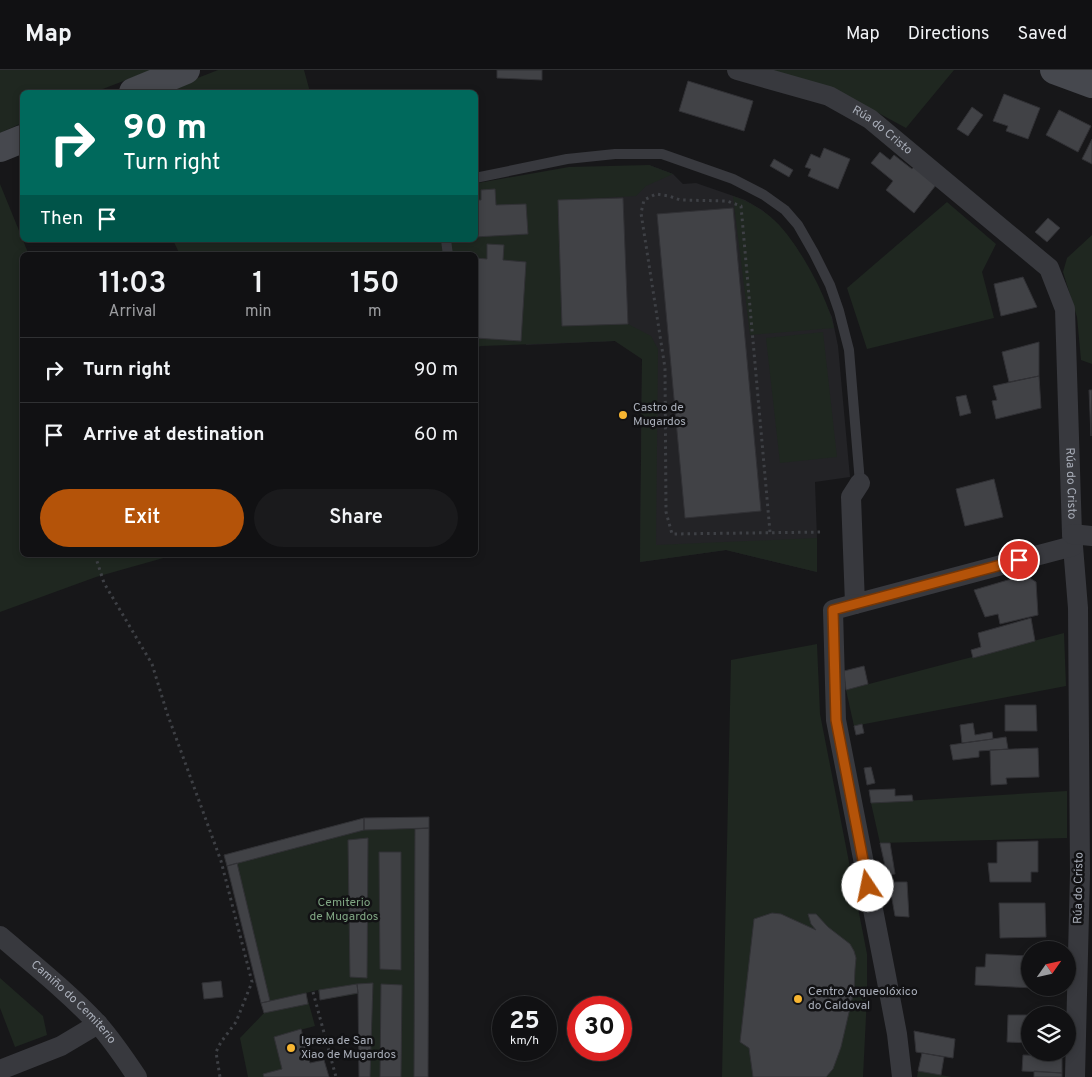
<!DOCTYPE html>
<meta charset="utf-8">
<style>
:root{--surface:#111113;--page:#1a1a1c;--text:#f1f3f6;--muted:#9c9da0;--line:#303133;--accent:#b45309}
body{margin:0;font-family:Overpass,sans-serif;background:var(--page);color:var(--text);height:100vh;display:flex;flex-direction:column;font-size:19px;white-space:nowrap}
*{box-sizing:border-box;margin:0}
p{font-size:16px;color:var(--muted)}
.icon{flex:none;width:28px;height:28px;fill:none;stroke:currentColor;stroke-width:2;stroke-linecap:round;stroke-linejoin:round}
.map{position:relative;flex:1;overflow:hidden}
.details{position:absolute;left:20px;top:182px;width:458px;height:305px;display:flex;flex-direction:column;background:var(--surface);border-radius:8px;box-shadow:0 2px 8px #0003,0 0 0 1px var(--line)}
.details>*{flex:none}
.hud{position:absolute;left:20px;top:20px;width:458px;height:152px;border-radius:8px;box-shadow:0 2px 8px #0003,0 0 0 1px var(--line);background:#00695c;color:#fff;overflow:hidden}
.needle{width:32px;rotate:56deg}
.fabs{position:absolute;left:1021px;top:871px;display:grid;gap:10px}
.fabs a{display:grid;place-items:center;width:55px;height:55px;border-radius:50%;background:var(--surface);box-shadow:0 2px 8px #0003,0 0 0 1px var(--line);font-size:25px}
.speed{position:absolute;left:492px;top:926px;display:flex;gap:10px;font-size:25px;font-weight:700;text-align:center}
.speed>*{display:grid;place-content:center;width:65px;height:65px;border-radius:50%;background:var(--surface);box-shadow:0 2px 8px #0003,0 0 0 1px var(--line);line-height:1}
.speed small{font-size:12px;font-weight:400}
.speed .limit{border:8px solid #d22;background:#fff;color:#111}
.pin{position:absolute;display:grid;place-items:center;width:42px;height:42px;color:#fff;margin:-21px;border:2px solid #fff;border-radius:50%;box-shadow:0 1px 5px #0007}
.me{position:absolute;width:55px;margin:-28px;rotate:349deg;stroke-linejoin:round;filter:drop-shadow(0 0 4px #0008)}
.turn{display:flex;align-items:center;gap:18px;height:105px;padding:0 20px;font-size:22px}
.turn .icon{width:65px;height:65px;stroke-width:2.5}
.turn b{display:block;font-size:35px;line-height:42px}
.then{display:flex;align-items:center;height:48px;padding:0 20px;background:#0003;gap:10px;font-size:19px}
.eta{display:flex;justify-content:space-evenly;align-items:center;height:85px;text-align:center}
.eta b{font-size:30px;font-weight:600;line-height:35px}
.primary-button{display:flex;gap:10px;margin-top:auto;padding:10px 20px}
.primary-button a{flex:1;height:58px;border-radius:30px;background:var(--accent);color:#fff;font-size:20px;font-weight:600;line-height:58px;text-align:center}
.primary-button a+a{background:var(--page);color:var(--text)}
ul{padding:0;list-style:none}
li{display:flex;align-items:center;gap:15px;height:65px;padding:0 20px;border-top:1px solid var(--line)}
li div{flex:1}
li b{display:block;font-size:19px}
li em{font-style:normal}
header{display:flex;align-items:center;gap:30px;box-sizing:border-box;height:70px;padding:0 25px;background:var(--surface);border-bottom:1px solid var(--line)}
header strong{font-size:24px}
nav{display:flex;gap:28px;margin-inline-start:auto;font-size:18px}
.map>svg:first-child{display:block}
.built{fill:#232326}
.green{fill:#1f2720}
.building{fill:#414246;stroke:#313135}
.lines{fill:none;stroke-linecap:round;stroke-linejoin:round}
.path{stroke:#3e4045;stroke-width:3;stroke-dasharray:2.5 4;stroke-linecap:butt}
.lane{stroke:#38393e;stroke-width:10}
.street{stroke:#38393e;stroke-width:20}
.secondary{stroke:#46484e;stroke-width:28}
.route-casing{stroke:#753606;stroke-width:12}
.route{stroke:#b45309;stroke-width:9}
.poi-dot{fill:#f7b531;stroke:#121214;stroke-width:2}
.labels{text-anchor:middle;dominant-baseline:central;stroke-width:5;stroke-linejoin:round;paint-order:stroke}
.street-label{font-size:12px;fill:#a9aeb9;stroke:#121214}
.poi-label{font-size:12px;fill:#a9aeb9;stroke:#121214;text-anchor:start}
.park-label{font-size:12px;fill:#7fa582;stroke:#121214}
</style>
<header>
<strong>Map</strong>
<nav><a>Map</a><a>Directions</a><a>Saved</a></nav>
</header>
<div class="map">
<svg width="1092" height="1007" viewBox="0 0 1092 1007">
<rect width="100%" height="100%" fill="#171719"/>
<path class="built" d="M 649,95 L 673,104 L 683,114 L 696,113 L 745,130 L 762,140 L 779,155 L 796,177 L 818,217 L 832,247 L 838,276 L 850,407 L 815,412 L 817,468 L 817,502 L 726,480 L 640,492 L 642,289 L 615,271 L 526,275 L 533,125 Z"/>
<path class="green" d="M 0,0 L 152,0 L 95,22 L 22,22 L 22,53 L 0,63 Z
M 218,0 L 304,0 L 310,22 L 162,22 Z
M 772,0 L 954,0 L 906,58 L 836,20 Z
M 649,95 L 673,104 L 646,116 L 636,126 L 558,130 L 562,255 L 628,254 L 651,266 L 658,279 L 656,475 L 817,468 L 817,502 L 726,480 L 640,492 L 642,289 L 615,271 L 481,276 L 475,278 L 475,185 L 180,185 L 173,170 L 475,170 L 475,115 L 478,113 L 569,97 Z
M 0,114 L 29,185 L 22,185 L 22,485 L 174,485 L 96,507 L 0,542 Z
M 733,126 C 750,132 767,142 779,155 C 800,177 828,228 834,258 L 750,265 Z
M 947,132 L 996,174 L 982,202 L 994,248 L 867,279 L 847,218 Z
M 1092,165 L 1092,294 L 1081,290 L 1077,247 L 1063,202 L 1067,188 Z
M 823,262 L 837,387 L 780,393 L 766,268 Z
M 1064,563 L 1066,616 L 854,656 L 846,620 Z
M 817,574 L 820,644 L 867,884 L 867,926 L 863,1007 L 722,1007 L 731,590 Z
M 1067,721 L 1067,768 L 880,773 L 871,733 Z
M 429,747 L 428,1007 L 359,1007 L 358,924 L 320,930 L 318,920 L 306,923 L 315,956 L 274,967 L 282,999 L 264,1007 L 248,1007 L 240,968 L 264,943 L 224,785 L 364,748 Z
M 0,908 L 43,946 L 47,965 L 15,977 L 0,938 Z
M 918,1001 L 952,1007 L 917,1007 Z"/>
<path class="building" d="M 497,0 L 542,0 L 542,10 L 497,8 Z
M 688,11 L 753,31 L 744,61 L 679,41 Z
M 1004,24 L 1040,38 L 1028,69 L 1006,61 L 1008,56 L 993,51 Z
M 972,37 L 983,45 L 968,66 L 957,59 Z
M 1059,40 L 1091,56 L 1078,82 L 1046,65 Z
M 1092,69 L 1092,94 L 1082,89 Z
M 824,78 L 850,89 L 838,119 L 808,106 L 811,99 L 805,97 L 811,84 L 820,88 Z
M 880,82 L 890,90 L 894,85 L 912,99 L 914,97 L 936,115 L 914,143 L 886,120 L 893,111 L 871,93 Z
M 774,89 L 793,100 L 789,107 L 770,96 Z
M 495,119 L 496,135 L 526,134 L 528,164 L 475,167 L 475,130 L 481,130 L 481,120 Z
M 623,128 L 628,254 L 562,256 L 558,130 Z
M 733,138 L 761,441 L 685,448 L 657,144 Z
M 1048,148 L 1060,158 L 1047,172 L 1035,162 Z
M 487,174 L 504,175 L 503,190 L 526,192 L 521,271 L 475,268 L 475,188 L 487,189 Z
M 1023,207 L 1037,237 L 1001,246 L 994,214 Z
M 1039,272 L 1039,306 L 1009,312 L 1002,282 Z
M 1039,306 L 1041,338 L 996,349 L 992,331 L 997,330 L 993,316 Z
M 1089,320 L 1092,320 L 1091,366 Z
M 966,325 L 971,343 L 960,346 L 956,327 Z
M 994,409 L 1003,447 L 965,456 L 956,419 Z
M 1025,505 L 1036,512 L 1038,545 L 1000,554 L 998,544 L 985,547 L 974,520 Z
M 1031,548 L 1035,571 L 973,588 L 971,580 L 981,577 L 978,563 Z
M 864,596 L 868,614 L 846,620 L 844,601 Z
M 1005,635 L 1036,635 L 1037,661 L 1005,661 Z
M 973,653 L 975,665 L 992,662 L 993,669 L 962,673 L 960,655 Z
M 862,654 L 864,663 L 856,665 L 854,656 Z
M 1006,667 L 1008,679 L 979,681 L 979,687 L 953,690 L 950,675 Z
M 1038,678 L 1039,707 L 1006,708 L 1007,714 L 991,715 L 990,680 Z
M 871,697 L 875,713 L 867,715 L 864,698 Z
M 895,719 L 895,726 L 912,725 L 913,731 L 871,733 L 869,720 Z
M 429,747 L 429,758 L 364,760 L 364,748 Z
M 364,748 L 364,760 L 227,796 L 224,785 Z
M 429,758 L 428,1007 L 414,1007 L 415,759 Z
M 368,768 L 367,908 L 350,907 L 348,770 Z
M 1038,771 L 1038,802 L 1031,802 L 1031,812 L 990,812 L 988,793 L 997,793 L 997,772 Z
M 880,773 L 890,773 L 895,804 L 887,805 Z
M 379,782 L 401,782 L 401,900 L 380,899 Z
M 237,793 L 270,931 L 261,933 L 227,796 Z
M 889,812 L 907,812 L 909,847 L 895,846 Z
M 999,833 L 1045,833 L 1046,867 L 1000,868 Z
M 772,843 L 781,844 L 816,860 L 811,854 L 808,844 L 816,844 L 828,857 L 850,874 L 854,881 L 856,888 L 855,899 L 854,920 L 850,938 L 841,977 L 833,999 L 826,1007 L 753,1007 L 749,978 L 740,972 L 754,849 Z
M 986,884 L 1030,886 L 1030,918 L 1033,918 L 975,915 L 976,897 L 985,897 Z
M 221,911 L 223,927 L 204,929 L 202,913 Z
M 373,913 L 370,1007 L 359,1007 L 358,923 L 357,914 Z
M 357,914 L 358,923 L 320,930 L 319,920 Z
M 381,914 L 402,915 L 401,1007 L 380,1007 Z
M 306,923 L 308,934 L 264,943 L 261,933 Z
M 1008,945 L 1030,945 L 1030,973 L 1007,972 Z
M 301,959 L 310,993 L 324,990 L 329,1007 L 264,1007 L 263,1004 L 282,999 L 274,967 Z
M 914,961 L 955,969 L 953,988 L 916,982 Z
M 922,983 L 944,987 L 941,1005 L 918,1001 Z
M 1023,985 L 1062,986 L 1062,1003 L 1022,1001 Z
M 1034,1001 L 1062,1003 L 1062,1007 L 1034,1007 Z"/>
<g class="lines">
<path class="path" d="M 770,462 L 741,136 L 727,131 L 680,130 L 669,126 L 656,124 L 644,130 L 641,143 L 665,298 L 666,442 L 672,464 L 823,462
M 95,485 L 104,513 L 152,594 L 167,643 L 221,791 L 252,912 L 236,952 L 221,972 L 216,982 L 220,1007
M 313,922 L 336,1007"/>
<path class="lane" d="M 475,108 L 567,89 L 615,84 L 662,84 L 733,109 L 764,125 L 785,140 L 798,155 L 814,183 L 830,215 L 839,241 L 849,280 L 860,413
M 446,170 L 448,185"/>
<g class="street">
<path id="s1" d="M 737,0 L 829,26 L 870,49 L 1049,198 L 1065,239 L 1072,464 L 1078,538 L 1080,803 L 1075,1007"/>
<path d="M 860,413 L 851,427 L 855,534 L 1073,476"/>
<path d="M 1072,464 L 1092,466"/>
<path d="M 855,534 L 833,540 L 836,650 L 886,906 L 897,964 L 902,1007"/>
<path id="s2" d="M 0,866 C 33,894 68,922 98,954 C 112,970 125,989 137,1007"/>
<path d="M 0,1000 L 61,976 L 98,954"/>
</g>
<path class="secondary" d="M 1054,0 L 1092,14
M 133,22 L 186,0
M 0,78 L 22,69"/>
</g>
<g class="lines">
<g class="route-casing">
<path id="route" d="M 868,816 L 836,650 L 833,540 L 1019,490"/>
</g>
<use href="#route" class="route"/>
</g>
<g class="poi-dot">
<circle cx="623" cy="345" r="5"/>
<circle cx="798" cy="929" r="5"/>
<circle cx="291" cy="978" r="5"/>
</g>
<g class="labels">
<g class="street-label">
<text stroke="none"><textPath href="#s1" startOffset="159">Rúa do Cristo</textPath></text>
<text stroke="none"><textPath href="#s1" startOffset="594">Rúa do Cristo</textPath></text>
<text transform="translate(1079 818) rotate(-89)">Rúa do Cristo</text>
<text stroke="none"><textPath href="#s2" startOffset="99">Camiño do Cemiterio</textPath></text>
</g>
<g class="poi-label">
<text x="633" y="338">Castro de<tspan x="633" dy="14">Mugardos</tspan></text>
<text x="808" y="922">Centro Arqueolóxico<tspan x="808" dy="14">do Caldoval</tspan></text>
<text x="301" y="971">Igrexa de San<tspan x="301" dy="14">Xiao de Mugardos</tspan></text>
</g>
<g class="park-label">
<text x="344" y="833">Cemiterio<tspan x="344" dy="14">de Mugardos</tspan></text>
</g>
</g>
</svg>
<div class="fabs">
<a><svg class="needle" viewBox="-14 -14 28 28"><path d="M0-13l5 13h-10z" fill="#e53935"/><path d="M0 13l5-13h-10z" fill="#9c9da0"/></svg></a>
<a><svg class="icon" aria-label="layers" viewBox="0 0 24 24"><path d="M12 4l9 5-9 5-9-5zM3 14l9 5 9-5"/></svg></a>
</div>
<div class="speed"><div>25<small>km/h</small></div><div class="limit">30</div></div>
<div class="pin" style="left:1019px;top:490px;background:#d93025"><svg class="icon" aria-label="arrive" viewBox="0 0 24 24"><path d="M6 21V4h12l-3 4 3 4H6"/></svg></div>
<svg class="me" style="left:868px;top:816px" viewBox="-20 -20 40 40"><circle r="19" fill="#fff"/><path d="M0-13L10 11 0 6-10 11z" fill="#b45309"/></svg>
<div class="hud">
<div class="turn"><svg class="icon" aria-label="right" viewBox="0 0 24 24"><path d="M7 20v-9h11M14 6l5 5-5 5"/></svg><div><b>90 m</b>Turn right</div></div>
<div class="then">Then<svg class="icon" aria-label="arrive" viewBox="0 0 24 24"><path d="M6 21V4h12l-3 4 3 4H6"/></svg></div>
</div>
<section class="details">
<div class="eta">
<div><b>11:03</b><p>Arrival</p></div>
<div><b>1</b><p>min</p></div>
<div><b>150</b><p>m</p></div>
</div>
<ul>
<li><svg class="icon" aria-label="right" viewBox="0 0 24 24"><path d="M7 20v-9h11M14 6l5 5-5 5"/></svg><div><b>Turn right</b></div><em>90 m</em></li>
<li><svg class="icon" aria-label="arrive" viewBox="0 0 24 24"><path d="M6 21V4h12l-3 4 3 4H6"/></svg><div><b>Arrive at destination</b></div><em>60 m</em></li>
</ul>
<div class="primary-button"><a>Exit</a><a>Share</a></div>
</section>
</div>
